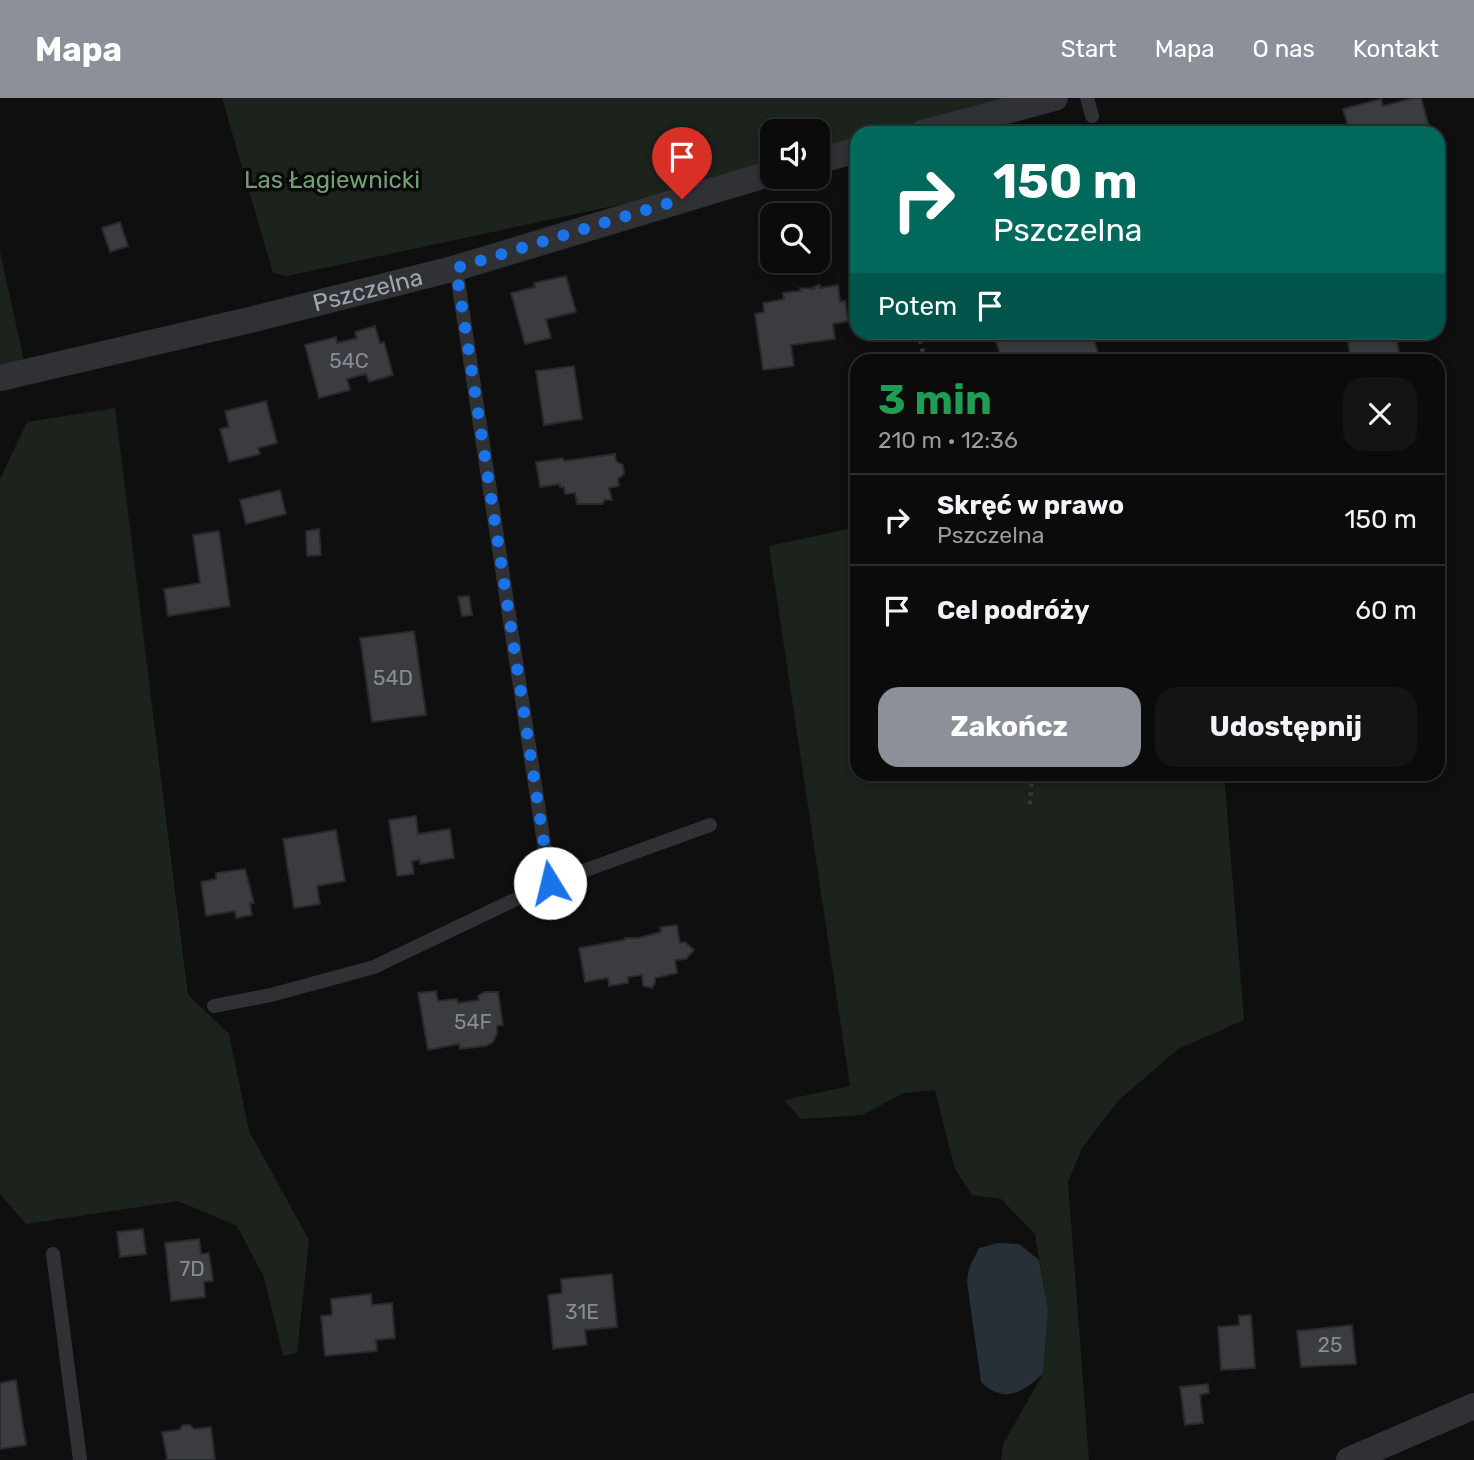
<!DOCTYPE html>
<html lang="pl">
<meta charset="utf-8">
<style>
:root{--surface:#0b0b0c;--page:#141415;--text:#f1f3f6;--muted:#9a9b9d;--line:#2b2b2d;--accent:#8c9099}
body{margin:0;font-family:Rubik,sans-serif;background:var(--page);color:var(--text);height:100vh;display:flex;flex-direction:column;font-size:26px;white-space:nowrap}
*{box-sizing:border-box;margin:0}
p{font-size:23px;color:var(--muted)}
.icon{flex:none;width:38px;height:38px;fill:none;stroke:currentColor;stroke-width:2;stroke-linecap:round;stroke-linejoin:round}
.map{position:relative;flex:1;overflow:hidden}
.panel{position:absolute;left:850px;top:256px;width:595px;height:427px;display:flex;flex-direction:column;background:var(--surface);border-radius:21px;box-shadow:0 4px 10px #0003,0 0 0 2px var(--line)}
.panel>*{flex:none}
.top-card{position:absolute;left:850px;top:28px;width:595px;height:214px;border-radius:21px;box-shadow:0 4px 10px #0003,0 0 0 2px var(--line);background:#00695c;color:#fff;overflow:hidden}
.tools{position:absolute;left:760px;top:21px;display:grid;gap:14px}
.tools a{display:grid;place-items:center;width:70px;height:70px;border-radius:14px;background:var(--surface);box-shadow:0 4px 10px #0003,0 0 0 2px var(--line);font-size:35px}
.pin{position:absolute;display:grid;place-items:center;width:60px;height:60px;color:#fff;margin:-72px -30px;border-radius:50% 50% 50% 0;rotate:-45deg;box-shadow:0 0 7px #0007}
.pin .icon{rotate:45deg}
.me{position:absolute;width:77px;margin:-38px;rotate:351deg;stroke-linejoin:round;filter:drop-shadow(0 0 5px #0008)}
.turn{display:flex;align-items:center;gap:24px;height:147px;padding:0 28px;font-size:32px}
.turn .icon{width:91px;height:91px;stroke-width:2.5}
.turn b{display:block;font-size:49px;line-height:60px}
.then{display:flex;align-items:center;height:66px;padding:0 28px;background:#0003;gap:14px;font-size:26px}
.round{display:grid;place-items:center;flex:none;width:74px;height:74px;border-radius:21px;background:var(--page)}
.headline{display:flex;align-items:center;justify-content:space-between;height:119px;padding:0 28px}
h1{font-size:42px;font-weight:700;line-height:52px;color:#1e9e55}
.primary-button{display:flex;gap:14px;margin-top:auto;padding:14px 28px}
.primary-button a{flex:1;height:80px;border-radius:21px;background:var(--accent);color:#fff;font-size:28px;font-weight:700;line-height:80px;text-align:center}
.primary-button a+a{background:var(--page);color:var(--text)}
ul{padding:0;list-style:none}
li{display:flex;align-items:center;gap:21px;height:91px;padding:0 28px;border-top:2px solid var(--line)}
li div{flex:1}
li b{display:block;font-size:26px}
li em{font-style:normal}
header{display:flex;align-items:center;gap:42px;box-sizing:border-box;height:98px;padding:0 35px;background:var(--accent);color:#fff}
header strong{font-size:33px}
nav{display:flex;gap:38px;margin-inline-start:auto;font-size:24px}
.map>svg:first-child{display:block}
.green{fill:#1b231c}
.water{fill:#273036}
.building{fill:#3b3c40;stroke:#29292d;stroke-width:2}
.lines{fill:none;stroke-linecap:round;stroke-linejoin:round}
.path{stroke:#36383c;stroke-width:4.5;stroke-dasharray:3.5 5;stroke-linecap:butt}
.lane{stroke:#303135;stroke-width:14}
.street{stroke:#303135;stroke-width:26}
.route{stroke:#1a73e8;stroke-width:12;stroke-dasharray:0 21.6}
.labels{text-anchor:middle;dominant-baseline:central;stroke-width:7;stroke-linejoin:round;paint-order:stroke}
.number-label{font-size:21px;fill:#868c96}
.park-label{font-size:24px;fill:#759e76;stroke:#0a0a0b}
.street-label{font-size:24px;fill:#9fa6b2;stroke:#0a0a0b}
</style>
<header>
<strong>Mapa</strong>
<nav><a>Start</a><a>Mapa</a><a>O nas</a><a>Kontakt</a></nav>
</header>
<div class="map">
<svg width="1474" height="1362" viewBox="0 0 1474 1362">
<rect width="100%" height="100%" fill="#0f0f10"/>
<path class="green" d="M 222,0 L 1053,0 L 921,35 L 858,35 L 857,52 L 817,62 L 817,33 L 772,33 L 772,74 L 287,178 L 273,175 Z
M 0,153 L 24,263 L 0,268 Z
M 115,310 L 188,897 L 229,936 L 249,1033 L 309,1142 L 297,1255 L 283,1258 L 264,1179 L 237,1128 L 178,1103 L 26,1126 L 0,1096 L 0,381 L 27,324 Z
M 857,429 L 858,676 L 1224,676 L 1244,922 L 1178,951 L 1118,1003 L 1082,1050 L 1068,1084 L 1089,1362 L 1001,1362 L 1003,1346 L 1043,1276 L 1048,1212 L 1035,1136 L 1001,1101 L 972,1097 L 955,1071 L 935,992 L 904,995 L 862,1017 L 801,1021 L 784,1002 L 850,988 L 769,448 Z"/>
<path class="water" d="M 998,1145 L 1019,1146 L 1039,1162 L 1048,1212 L 1043,1276 C 1022,1295 1004,1306 981,1284 L 967,1184 L 969,1170 L 979,1150 Z"/>
<path class="building" d="M 1413,0 L 1421,0 L 1431,35 L 1350,35 L 1343,11 L 1381,1 L 1383,8 Z
M 120,124 L 128,148 L 110,154 L 102,130 Z
M 566,178 L 576,214 L 546,221 L 551,240 L 525,246 L 511,195 L 535,189 L 534,185 Z
M 820,187 L 820,190 L 838,187 L 840,204 L 845,203 L 848,223 L 833,226 L 835,241 L 791,247 L 794,268 L 763,272 L 755,216 L 764,214 L 763,205 L 784,201 L 783,195 L 801,193 L 800,190 L 814,191 L 813,189 Z
M 375,228 L 380,245 L 384,244 L 393,277 L 369,284 L 366,276 L 347,281 L 350,292 L 319,300 L 305,247 L 336,239 L 337,245 L 357,240 L 355,234 Z
M 993,234 L 1092,234 L 1100,262 L 1002,262 Z
M 1347,234 L 1396,234 L 1400,262 L 1331,262 L 1350,258 Z
M 574,268 L 582,321 L 544,327 L 536,273 Z
M 266,303 L 277,345 L 258,350 L 260,356 L 229,364 L 220,331 L 229,329 L 225,313 Z
M 615,356 L 616,363 L 623,367 L 624,376 L 618,381 L 619,388 L 609,390 L 612,402 L 605,402 L 602,406 L 577,406 L 575,395 L 565,396 L 564,389 L 560,389 L 560,386 L 540,389 L 536,364 L 563,360 L 564,363 Z
M 280,392 L 286,416 L 246,426 L 240,402 Z
M 319,431 L 321,457 L 307,458 L 306,433 Z
M 219,433 L 230,508 L 168,518 L 164,491 L 200,485 L 193,437 Z
M 469,498 L 472,517 L 462,518 L 458,499 Z
M 414,533 L 426,617 L 372,624 L 360,540 Z
M 416,718 L 418,736 L 450,731 L 454,760 L 420,766 L 420,762 L 412,763 L 414,776 L 397,778 L 389,722 Z
M 336,732 L 345,783 L 317,788 L 320,806 L 294,810 L 283,741 Z
M 245,771 L 254,805 L 250,805 L 252,817 L 236,820 L 235,813 L 206,818 L 201,784 L 216,781 L 216,775 Z
M 677,827 L 680,845 L 685,844 L 694,852 L 686,861 L 675,862 L 677,875 L 655,880 L 655,885 L 652,890 L 643,888 L 642,877 L 628,879 L 628,885 L 609,888 L 608,880 L 585,884 L 579,850 L 624,842 L 625,840 L 638,840 L 661,834 L 660,829 Z
M 436,893 L 438,903 L 457,901 L 458,905 L 479,902 L 478,898 L 484,894 L 498,894 L 503,927 L 497,928 L 497,936 L 493,944 L 486,948 L 460,951 L 459,946 L 428,952 L 418,895 Z
M 143,1131 L 146,1156 L 120,1159 L 117,1134 Z
M 199,1141 L 201,1156 L 209,1155 L 213,1183 L 204,1184 L 205,1199 L 171,1203 L 165,1145 Z
M 612,1176 L 617,1229 L 585,1232 L 587,1247 L 553,1251 L 548,1197 L 562,1195 L 561,1181 Z
M 371,1196 L 372,1207 L 392,1205 L 395,1240 L 376,1242 L 377,1253 L 325,1258 L 321,1218 L 332,1217 L 331,1201 Z
M 1251,1217 L 1255,1270 L 1221,1272 L 1218,1229 L 1239,1227 L 1239,1218 Z
M 1352,1227 L 1356,1266 L 1301,1269 L 1297,1233 Z
M 16,1282 L 26,1347 L 0,1351 L 0,1285 Z
M 1208,1286 L 1209,1295 L 1200,1297 L 1203,1325 L 1185,1327 L 1180,1289 Z
M 183,1327 L 190,1327 L 194,1331 L 211,1329 L 215,1362 L 165,1362 L 167,1360 L 162,1334 L 179,1332 Z"/>
<g class="lines">
<path class="path" d="M 918,234 L 925,262
M 1030,706 L 1032,676"/>
<path class="lane" d="M 1087,0 L 1092,18
M 456,170 L 550,785 L 710,727
M 214,908 L 271,897 L 374,869 L 550,785
M 53,1156 L 80,1362"/>
<g class="street">
<path d="M 922,35 L 1055,0"/>
<path d="M 817,63 L 858,52"/>
<path id="s1" d="M 0,280 L 254,221 L 456,170 L 772,75"/>
<path d="M 1349,1362 L 1474,1308"/>
</g>
</g>
<g class="lines">
<path class="route" d="M 550,785 L 456,170 L 682,101"/>
</g>
<g class="labels">
<g class="number-label">
<text x="349" y="262">54C</text>
<text x="393" y="579">54D</text>
<text x="473" y="923">54F</text>
<text x="192" y="1170">7D</text>
<text x="582" y="1213">31E</text>
<text x="1330" y="1246">25</text>
</g>
<g class="park-label">
<text x="332" y="82">Las Łagiewnicki</text>
</g>
<g class="street-label">
<text stroke="none"><textPath href="#s1" startOffset="378">Pszczelna</textPath></text>
</g>
</g>
</svg>
<div class="tools">
<a><svg class="icon" aria-label="sound" viewBox="0 0 24 24"><path d="M4 9h4l5-4v14l-5-4H4zM17 9q2 3 0 6"/></svg></a>
<a><svg class="icon" aria-label="search" viewBox="0 0 24 24"><circle cx="10" cy="10" r="6"/><path d="M15 15l6 6"/></svg></a>
</div>
<div class="pin" style="left:682px;top:101px;background:#d93025"><svg class="icon" aria-label="arrive" viewBox="0 0 24 24"><path d="M6 21V4h12l-3 4 3 4H6"/></svg></div>
<svg class="me" style="left:550px;top:785px" viewBox="-20 -20 40 40"><circle r="19" fill="#fff"/><path d="M0-13L10 11 0 6-10 11z" fill="#1a73e8"/></svg>
<div class="top-card">
<div class="turn"><svg class="icon" aria-label="right" viewBox="0 0 24 24"><path d="M7 20v-9h11M14 6l5 5-5 5"/></svg><div><b>150 m</b>Pszczelna</div></div>
<div class="then">Potem<svg class="icon" aria-label="arrive" viewBox="0 0 24 24"><path d="M6 21V4h12l-3 4 3 4H6"/></svg></div>
</div>
<section class="panel">
<div class="headline"><div><h1>3 min</h1><p>210 m · 12:36</p></div><a class="round"><svg class="icon" aria-label="close" viewBox="0 0 24 24"><path d="M6 6l12 12M18 6L6 18"/></svg></a></div>
<ul>
<li><svg class="icon" aria-label="right" viewBox="0 0 24 24"><path d="M7 20v-9h11M14 6l5 5-5 5"/></svg><div><b>Skręć w prawo</b><p>Pszczelna</p></div><em>150 m</em></li>
<li><svg class="icon" aria-label="arrive" viewBox="0 0 24 24"><path d="M6 21V4h12l-3 4 3 4H6"/></svg><div><b>Cel podróży</b></div><em>60 m</em></li>
</ul>
<div class="primary-button"><a>Zakończ</a><a>Udostępnij</a></div>
</section>
</div>
